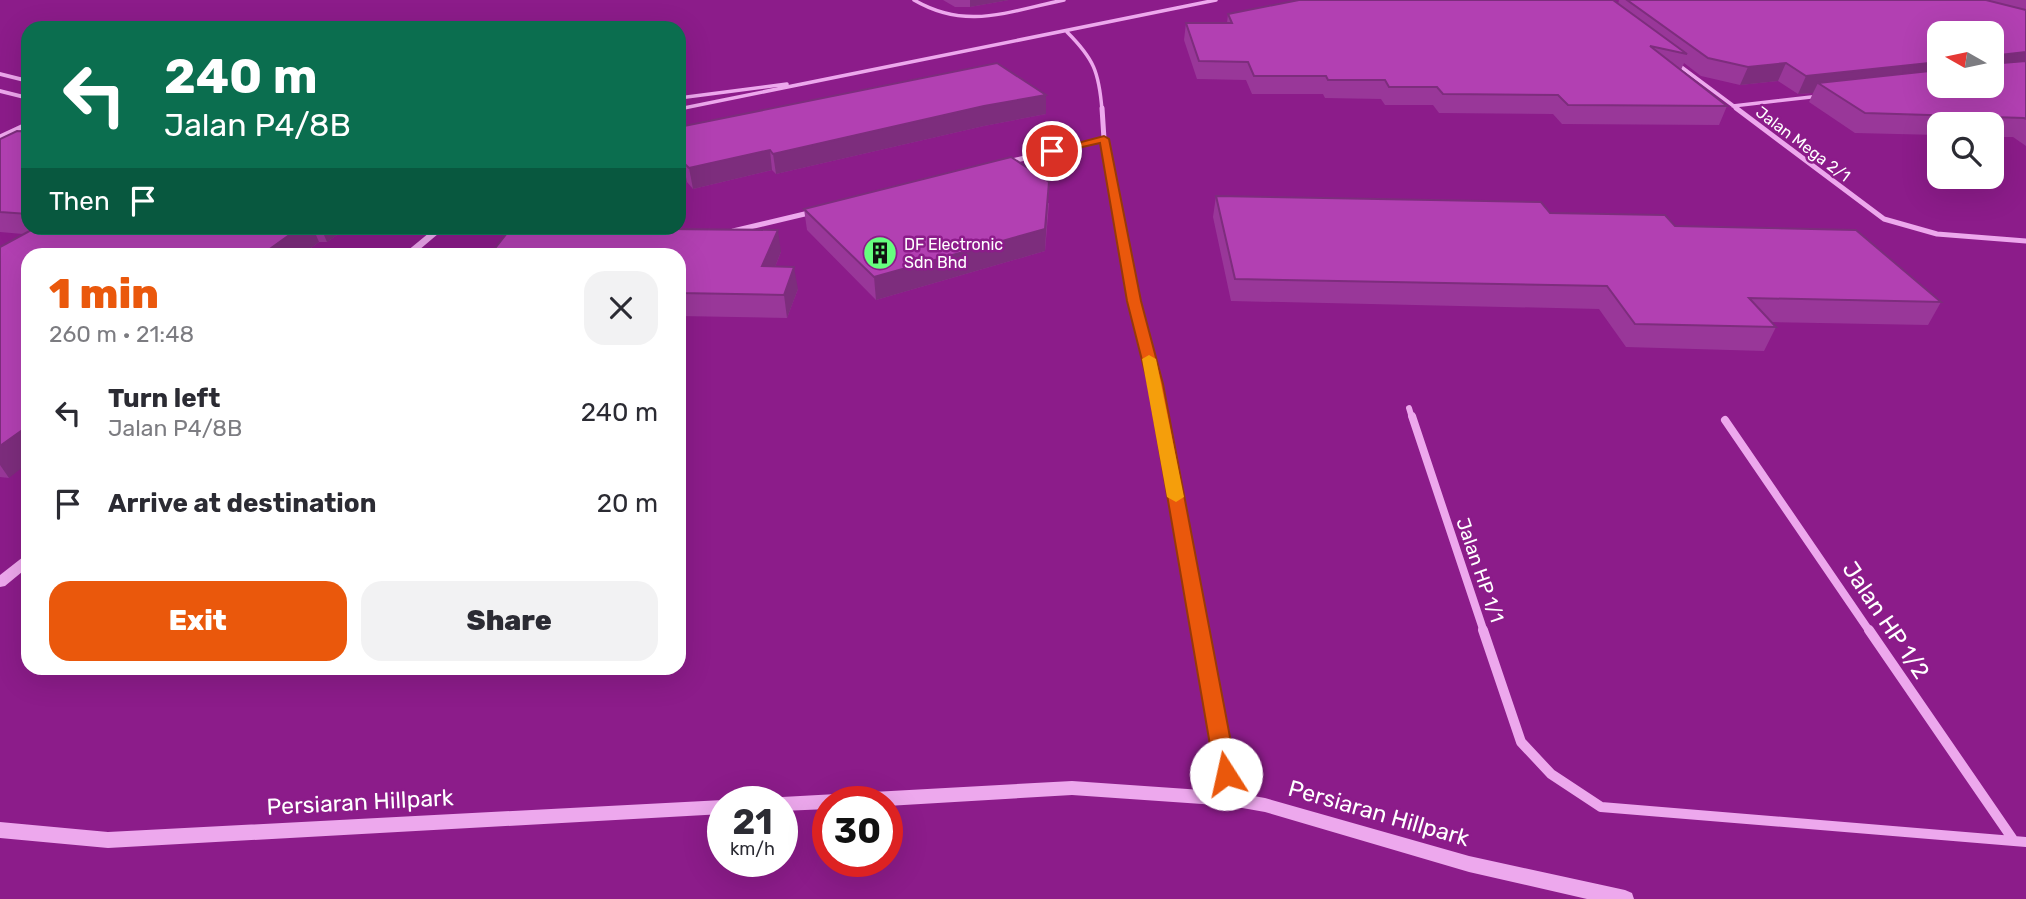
<!DOCTYPE html>
<meta charset="utf-8">
<style>
:root{--surface:#fff;--page:#f2f2f3;--text:#2b2b33;--muted:#7c7c81;--accent:#ea580c}
body{margin:0;font-family:Rubik,sans-serif;background:var(--page);color:var(--text);height:100vh;display:flex;flex-direction:column;font-size:26px;white-space:nowrap}
*{box-sizing:border-box;margin:0}
p{font-size:23px;color:var(--muted)}
.icon{flex:none;width:38px;height:38px;fill:none;stroke:currentColor;stroke-width:2;stroke-linecap:round;stroke-linejoin:round}
.map{position:relative;flex:1;overflow:hidden}
.side{position:absolute;left:21px;top:248px;width:665px;height:427px;display:flex;flex-direction:column;background:var(--surface);border-radius:21px;box-shadow:0 7px 28px #0002}
.side>*{flex:none}
.top-card{position:absolute;left:21px;top:21px;width:665px;height:214px;border-radius:21px;box-shadow:0 7px 28px #0002;background:#0b6e4f;color:#fff;overflow:hidden}
.needle{width:46px;rotate:279deg}
.fabs{position:absolute;left:1927px;top:21px;display:grid;gap:14px}
.fabs a{display:grid;place-items:center;width:77px;height:77px;border-radius:14px;background:var(--surface);box-shadow:0 7px 28px #0002;font-size:35px}
.speed{position:absolute;left:707px;top:786px;display:flex;gap:14px;font-size:35px;font-weight:700;text-align:center}
.speed>*{display:grid;place-content:center;width:91px;height:91px;border-radius:50%;background:var(--surface);box-shadow:0 7px 28px #0002;line-height:1}
.speed small{font-size:18px;font-weight:400}
.speed .limit{border:10px solid #d22;background:#fff;color:#111}
.pin{position:absolute;display:grid;place-items:center;width:60px;height:60px;color:#fff;margin:-30px;border:4px solid #fff;border-radius:50%;box-shadow:0 2px 7px #0007}
.me{position:absolute;width:77px;margin:-38px;rotate:350deg;stroke-linejoin:round;filter:drop-shadow(0 0 5px #0008)}
.turn{display:flex;align-items:center;gap:24px;height:147px;padding:0 28px;font-size:32px}
.turn .icon{width:91px;height:91px;stroke-width:2.5}
.turn b{display:block;font-size:49px;line-height:60px}
.then{display:flex;align-items:center;height:66px;padding:0 28px;background:#0003;gap:14px;font-size:26px}
.round{display:grid;place-items:center;flex:none;width:74px;height:74px;border-radius:21px;background:var(--page)}
.head{display:flex;align-items:center;justify-content:space-between;height:119px;padding:0 28px}
h1{font-size:42px;font-weight:800;line-height:52px;color:var(--accent)}
.action{display:flex;gap:14px;margin-top:auto;padding:14px 28px}
.action a{flex:1;height:80px;border-radius:21px;background:var(--accent);color:#fff;font-size:28px;font-weight:800;line-height:80px;text-align:center}
.action a+a{background:var(--page);color:var(--text)}
ul{padding:0;list-style:none}
li{display:flex;align-items:center;gap:21px;height:91px;padding:0 28px}
li div{flex:1}
li b{display:block;font-size:26px}
li em{font-style:normal}
.map>svg:first-child{display:block}
.lines{fill:none;stroke-linecap:round;stroke-linejoin:round}
.minor-far4{stroke:#eda8ed;stroke-width:3.5}
.minor-far3{stroke:#eda8ed;stroke-width:5}
.minor-far2{stroke:#eda8ed;stroke-width:6}
.minor-far1{stroke:#eda8ed;stroke-width:8}
.minor{stroke:#eda8ed;stroke-width:10}
.tertiary{fill:#eda8ed;fill-rule:evenodd}
.wall{fill:#993799;fill-rule:evenodd}
.shaded-wall{fill:#7d2d7d}
.building{fill:#b240b2;stroke:#7d2d7d;stroke-width:2}
.route{fill:#ea580c;stroke:#983908;stroke-width:2}
.slow{fill:#f59e0b}
.labels{text-anchor:middle;dominant-baseline:central;stroke-width:5;stroke-linejoin:round;paint-order:stroke}
.far-street-label{font-size:16px;fill:#fff;stroke:#8c1c8a}
.far-poi-label{font-size:16px;fill:#fff;stroke:#8c1c8a;text-anchor:start}
.street-label{font-size:19px;fill:#fff;stroke:#8c1c8a}
.near-street-label{font-size:23px;fill:#fff;stroke:#8c1c8a}
</style>
<div class="map">
<svg width="2026" height="899" viewBox="0 0 2026 899">
<rect width="100%" height="100%" fill="#8c1c8a"/>
<g class="lines">
<path class="minor-far4" d="M 914,0 C 967,31 1009,11 1064,0
M 1067,32 C 1094,59 1099,72 1102,110
M 1676,63 L 1739,110
M 679,98 L 787,84
M 1733,106 L 1820,96
M 679,109 L 1216,0"/>
<path class="minor-far3" d="M 1102,108 L 1104,139 L 1124,247
M 1736,108 L 1884,219 L 1937,234 L 2026,241
M 679,109 L 683,108
M 0,137 L 28,124
M 1008,162 L 1104,139
M 442,228 L 518,231
M 733,231 L 813,212"/>
<path class="minor-far2" d="M 1124,245 L 1161,418
M 1409,408 L 1412,418"/>
<path class="minor-far1" d="M 1161,416 L 1200,632
M 1412,416 L 1484,632
M 1725,420 L 1870,632"/>
<path class="minor" d="M 1200,630 L 1231,799
M 1483,630 L 1521,742 L 1551,774 L 1601,807 L 2026,842
M 1869,630 L 2014,841"/>
<path class="tertiary" d="M 0,72 L 28,79 L 28,83 L 0,76 Z
M 0,89 L 28,96 L 28,100 L 0,93 Z
M 435,228 L 445,228 L 412,256 L 401,256 Z
M 28,555 L 28,567 L 5,586 L 0,587 L 0,575 L 23,557 Z
M 1072,781 L 1231,792 L 1265,798 L 1469,856 L 1625,890 L 1632,893 L 1634,899 L 1587,899 L 1469,872 L 1265,812 L 1231,806 L 1072,795 L 887,806 L 887,802 L 828,802 L 828,809 L 782,811 L 782,802 L 775,802 L 776,799 L 782,797 Z
M 723,800 L 728,802 L 723,802 L 723,814 L 108,848 L 0,838 L 0,822 L 108,832 Z"/>
</g>
<path class="wall" d="M 943,0 L 1009,0 L 970,7 L 955,7 Z
M 1619,0 L 2026,0 L 2026,146 L 2013,137 L 1992,137 L 1992,124 L 1939,124 L 1939,135 L 1855,133 L 1809,102 L 1813,93 L 1798,94 L 1778,81 L 1740,85 L 1701,76 L 1684,63 L 1681,70 L 1727,106 L 1719,125 L 1562,124 L 1553,114 L 1439,113 L 1433,105 L 1385,105 L 1381,99 L 1325,98 L 1323,94 L 1252,94 L 1246,80 L 1197,79 L 1184,40 L 1186,23 L 1227,23 L 1228,14 L 1618,4 ZM 1939,33 L 1992,86 L 1939,86 Z
M 1046,95 L 1046,114 L 984,126 L 776,174 L 772,170 L 693,189 L 687,182 L 679,184 L 679,127 Z
M 28,132 L 28,228 L 347,228 L 327,242 L 319,242 L 300,256 L 28,256 L 9,478 L 0,477 L 0,247 L 23,234 L 0,232 L 0,139 Z
M 1216,196 L 1550,213 L 1675,226 L 1941,302 L 1928,325 L 1771,322 L 1776,327 L 1764,351 L 1626,347 L 1599,309 L 1231,301 L 1213,217 Z
M 1049,203 L 1045,251 L 876,300 L 807,230 L 804,209 Z
M 781,252 L 775,267 L 798,289 L 787,318 L 679,316 L 679,256 Z"/>
<path class="shaded-wall" d="M 970,0 L 1009,0 L 970,7 Z
M 2026,52 L 2026,68 L 1992,73 L 2000,55 Z
M 1939,62 L 1939,79 L 1818,83 L 1813,93 L 1798,94 L 1806,76 Z
M 1786,63 L 1778,81 L 1740,85 L 1748,67 Z
M 1046,95 L 1046,114 L 984,126 L 776,174 L 773,154 L 984,106 Z
M 770,150 L 772,170 L 693,189 L 689,168 Z
M 683,162 L 687,182 L 679,184 L 679,163 Z
M 1049,182 L 1045,251 L 876,300 L 874,277 Z
M 299,228 L 313,228 L 319,242 L 300,256 L 260,256 Z
M 321,228 L 347,228 L 327,242 Z
M 778,230 L 781,252 L 766,289 L 762,266 Z
M 794,267 L 798,289 L 787,318 L 784,295 Z
M 28,426 L 28,463 L 9,478 L 0,465 L 0,446 Z"/>
<path class="building" d="M 1299,0 L 1613,0 L 1687,54 L 1650,46 L 1727,106 L 1568,105 L 1558,95 L 1443,94 L 1437,87 L 1389,87 L 1385,80 L 1328,80 L 1326,76 L 1254,76 L 1248,62 L 1199,61 L 1186,23 L 1232,23 L 1228,14 Z
M 1627,0 L 1986,0 L 2026,10 L 2026,52 L 2000,55 L 1997,60 L 2002,63 L 2026,61 L 2026,119 L 2024,118 L 1865,113 L 1818,83 L 1939,70 L 1939,86 L 1992,86 L 1992,33 L 1939,33 L 1939,62 L 1806,76 L 1786,63 L 1748,67 L 1708,58 Z
M 997,63 L 1046,95 L 984,106 L 773,154 L 770,150 L 689,168 L 683,162 L 679,163 L 679,127 Z
M 17,131 L 28,132 L 28,214 L 0,212 L 0,139 Z
M 1011,157 L 1049,182 L 1045,229 L 874,277 L 804,209 Z
M 1216,196 L 1541,202 L 1550,213 L 1665,215 L 1675,226 L 1856,230 L 1941,302 L 1749,298 L 1776,327 L 1635,324 L 1607,286 L 1235,279 Z
M 35,228 L 299,228 L 260,256 L 28,256 L 28,426 L 0,446 L 0,247 Z
M 510,229 L 666,229 L 778,230 L 762,266 L 794,267 L 784,295 L 679,293 L 679,256 L 489,256 Z"/>
<path class="route" d="M 1104,136 L 1109,139 L 1141,301 L 1163,384 L 1237,774 L 1234,780 L 1226,783 L 1219,780 L 1215,774 L 1148,384 L 1127,301 L 1100,143 L 1052,154 L 1047,151 Z"/>
<path class="slow" d="M 1149,355 L 1156,359 L 1184,497 L 1176,502 L 1167,497 L 1142,359 Z"/>
<defs>
<g id="building-disc" transform="scale(1.75)"><circle r="9.5" fill="#66fe7f" stroke="#8c1c8a"/><path d="M-4-6H4V6H1V3H-1V6H-4ZM-2.5-4.3h1.7v1.8h-1.7ZM.8-4.3h1.7v1.8H.8ZM-2.5-1h1.7V.8h-1.7ZM.8-1h1.7V.8H.8Z" fill="#111"/></g>
</defs>
<g fill-rule="evenodd">
<use href="#building-disc" x="880" y="253"/>
</g>
<g class="labels">
<g class="far-street-label">
<text transform="translate(1803 144) rotate(37)">Jalan Mega 2/1</text>
</g>
<g class="far-poi-label">
<text x="904" y="244">DF Electronic<tspan x="904" dy="18">Sdn Bhd</tspan></text>
</g>
<g class="street-label">
<text transform="translate(1480 570) rotate(71)">Jalan HP 1/1</text>
</g>
<g class="near-street-label">
<text transform="translate(1886 620) rotate(56)">Jalan HP 1/2</text>
<text transform="translate(360 802) rotate(-3)">Persiaran Hillpark</text>
<text transform="translate(1379 813) rotate(16)">Persiaran Hillpark</text>
</g>
</g>
</svg>
<div class="fabs">
<a><svg class="needle" viewBox="-14 -14 28 28"><path d="M0-13l5 13h-10z" fill="#e53935"/><path d="M0 13l5-13h-10z" fill="#7c7c81"/></svg></a>
<a><svg class="icon" aria-label="search" viewBox="0 0 24 24"><circle cx="10" cy="10" r="6"/><path d="M15 15l6 6"/></svg></a>
</div>
<div class="speed"><div>21<small>km/h</small></div><div class="limit">30</div></div>
<div class="pin" style="left:1052px;top:151px;background:#d93025"><svg class="icon" aria-label="arrive" viewBox="0 0 24 24"><path d="M6 21V4h12l-3 4 3 4H6"/></svg></div>
<svg class="me" style="left:1226px;top:774px" viewBox="-20 -20 40 40"><circle r="19" fill="#fff"/><path d="M0-13L10 11 0 6-10 11z" fill="#ea580c"/></svg>
<div class="top-card">
<div class="turn"><svg class="icon" aria-label="left" viewBox="0 0 24 24"><path d="M17 20v-9H6M10 6l-5 5 5 5"/></svg><div><b>240 m</b>Jalan P4/8B</div></div>
<div class="then">Then<svg class="icon" aria-label="arrive" viewBox="0 0 24 24"><path d="M6 21V4h12l-3 4 3 4H6"/></svg></div>
</div>
<section class="side">
<div class="head"><div><h1>1 min</h1><p>260 m · 21:48</p></div><a class="round"><svg class="icon" aria-label="close" viewBox="0 0 24 24"><path d="M6 6l12 12M18 6L6 18"/></svg></a></div>
<ul>
<li><svg class="icon" aria-label="left" viewBox="0 0 24 24"><path d="M17 20v-9H6M10 6l-5 5 5 5"/></svg><div><b>Turn left</b><p>Jalan P4/8B</p></div><em>240 m</em></li>
<li><svg class="icon" aria-label="arrive" viewBox="0 0 24 24"><path d="M6 21V4h12l-3 4 3 4H6"/></svg><div><b>Arrive at destination</b></div><em>20 m</em></li>
</ul>
<div class="action"><a>Exit</a><a>Share</a></div>
</section>
</div>
